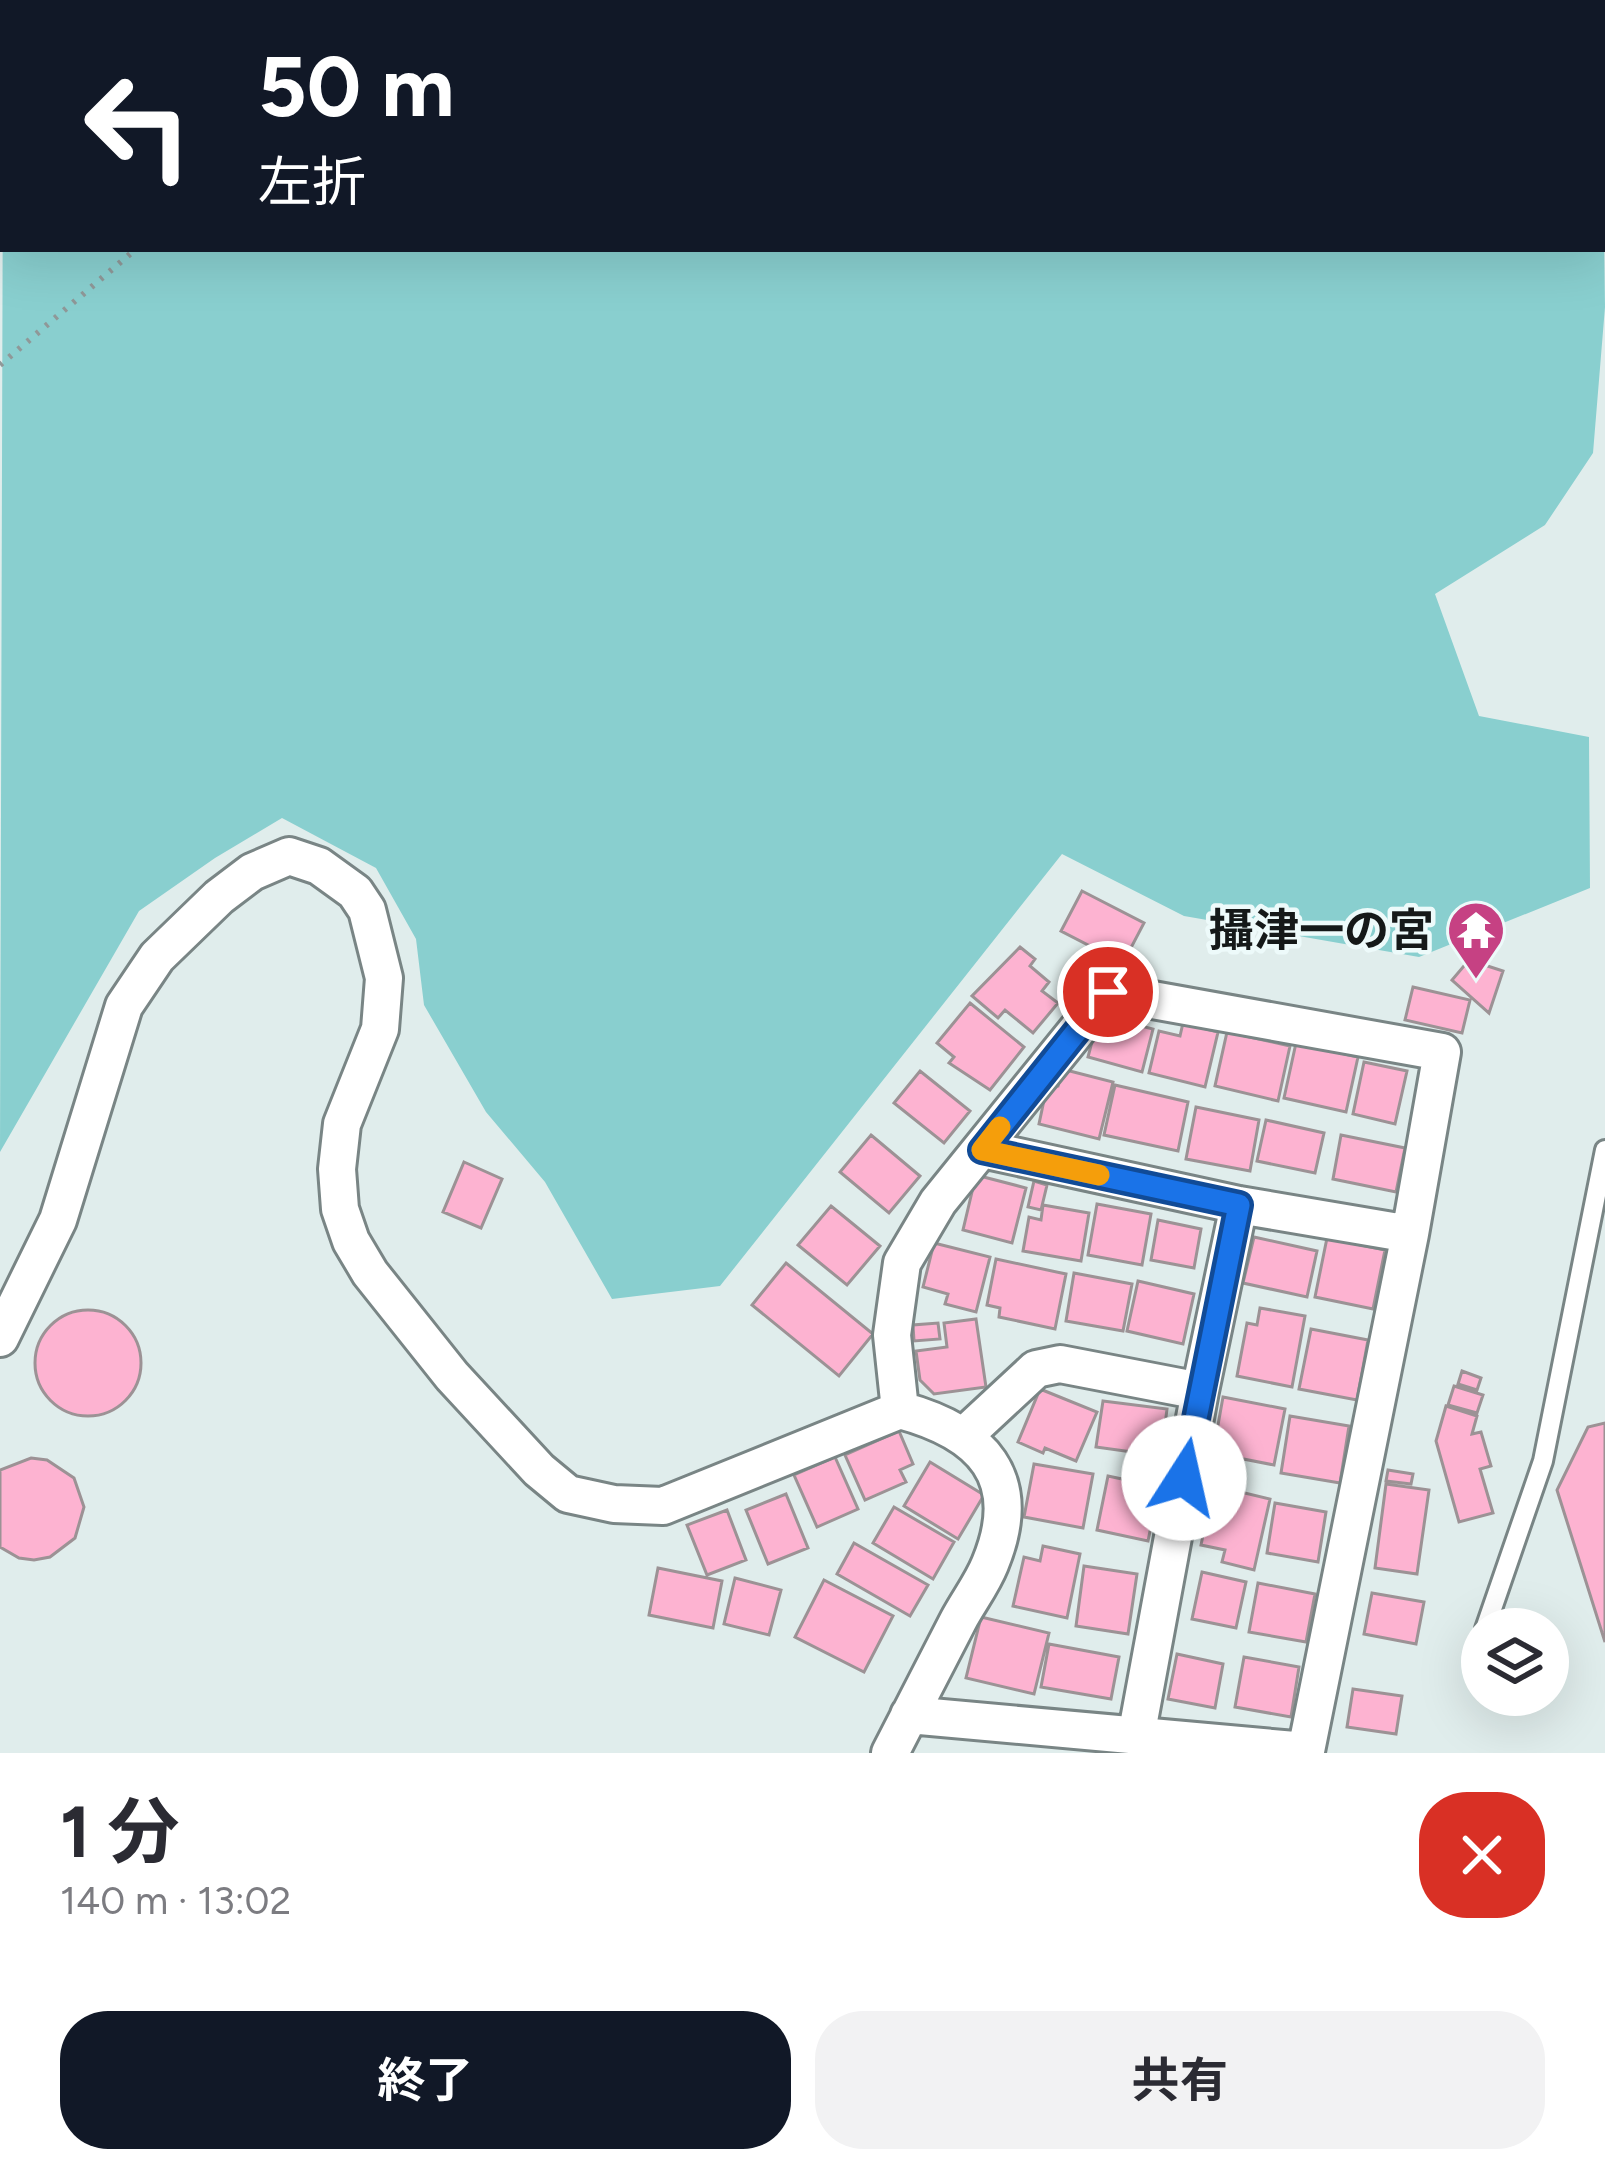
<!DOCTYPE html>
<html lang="ja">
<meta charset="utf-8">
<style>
:root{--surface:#fff;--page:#f2f2f3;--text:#2b2b33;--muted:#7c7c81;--accent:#111827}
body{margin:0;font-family:Figtree,"Noto Sans JP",sans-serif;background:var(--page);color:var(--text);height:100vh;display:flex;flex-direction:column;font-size:45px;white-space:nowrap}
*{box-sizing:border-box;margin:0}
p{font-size:39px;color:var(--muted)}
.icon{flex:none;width:66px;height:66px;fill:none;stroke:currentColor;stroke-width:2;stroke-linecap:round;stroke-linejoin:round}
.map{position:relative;height:1753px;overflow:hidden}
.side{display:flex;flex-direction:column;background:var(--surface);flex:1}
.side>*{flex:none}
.banner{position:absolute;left:0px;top:0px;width:1605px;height:252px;box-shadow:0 12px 48px #0002;background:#111827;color:#fff;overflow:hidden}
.fabs{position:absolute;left:1461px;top:1608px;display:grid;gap:24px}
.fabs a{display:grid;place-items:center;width:108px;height:108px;border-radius:50%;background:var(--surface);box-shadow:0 12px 48px #0002;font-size:60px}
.pin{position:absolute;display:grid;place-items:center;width:102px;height:102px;color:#fff;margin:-51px;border:6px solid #fff;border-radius:50%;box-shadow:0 3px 12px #0007}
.me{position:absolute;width:132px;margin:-66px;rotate:10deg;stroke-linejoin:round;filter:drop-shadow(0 0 9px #0008)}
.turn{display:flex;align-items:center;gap:42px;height:252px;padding:0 60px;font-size:54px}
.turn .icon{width:156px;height:156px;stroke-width:2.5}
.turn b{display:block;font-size:84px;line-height:102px}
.round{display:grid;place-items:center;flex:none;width:126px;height:126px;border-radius:48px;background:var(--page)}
.overview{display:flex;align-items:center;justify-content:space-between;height:204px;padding:0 60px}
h1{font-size:72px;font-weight:700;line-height:90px}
.cta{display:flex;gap:24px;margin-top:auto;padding:24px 60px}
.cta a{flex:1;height:138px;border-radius:48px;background:var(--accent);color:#fff;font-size:48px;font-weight:700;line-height:138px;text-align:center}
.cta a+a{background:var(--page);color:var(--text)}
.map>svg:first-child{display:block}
.green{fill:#89cfcf}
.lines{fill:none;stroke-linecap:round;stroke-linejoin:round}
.river{stroke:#58dedf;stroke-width:63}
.building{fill:#fdb3d1;stroke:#9c9295;stroke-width:3}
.service-casing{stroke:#798585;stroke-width:24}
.minor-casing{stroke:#798585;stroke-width:42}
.path{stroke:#8f9898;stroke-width:6;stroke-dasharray:3 9;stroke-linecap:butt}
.service{stroke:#fff;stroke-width:18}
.minor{stroke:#fff;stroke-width:36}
.route-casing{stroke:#114b97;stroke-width:30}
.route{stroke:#1a73e8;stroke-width:21}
.slow{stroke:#f59e0b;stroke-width:21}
.labels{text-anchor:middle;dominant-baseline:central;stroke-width:9;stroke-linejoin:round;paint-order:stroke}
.poi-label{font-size:45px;font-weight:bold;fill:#151919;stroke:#edfafa;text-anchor:end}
</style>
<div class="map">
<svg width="1605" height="1753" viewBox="0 0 1605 1753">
<rect width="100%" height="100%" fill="#e0edec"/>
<path class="green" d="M 760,0 L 1579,0 L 1580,3 L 756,3 Z
M 1602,88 L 1605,307 L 1593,453 L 1545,525 L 1435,594 L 1479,716 L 1589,737 L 1590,888 L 1419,957 L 1184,916 L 1062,854 L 720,1286 L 612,1299 L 545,1182 L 486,1112 L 424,1005 L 416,939 L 376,868 L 282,818 L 215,858 L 139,911 L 0,1152 L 3,124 L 3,249 L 1602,249 Z"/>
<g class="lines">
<path class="river" d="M 72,3 L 74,0
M 0,93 L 3,89"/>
</g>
<path class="building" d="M 1082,891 L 1144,923 L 1123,963 L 1061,931 Z
M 1020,947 L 1035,959 L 1030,966 L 1049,982 L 1042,991 L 1058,1003 L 1033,1033 L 1005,1010 L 998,1018 L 972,996 Z
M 1469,960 L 1503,971 L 1489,1013 L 1452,980 Z
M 1413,987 L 1470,1000 L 1462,1033 L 1405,1020 Z
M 970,1003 L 1024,1047 L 990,1090 L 949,1063 L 954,1057 L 937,1043 Z
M 1099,1015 L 1153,1029 L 1142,1072 L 1088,1057 Z
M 1183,1023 L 1218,1032 L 1205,1087 L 1149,1073 L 1159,1031 L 1180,1036 Z
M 1227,1032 L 1290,1046 L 1278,1101 L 1215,1086 Z
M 1296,1043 L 1358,1057 L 1346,1112 L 1284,1098 Z
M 1364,1062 L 1407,1071 L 1395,1124 L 1353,1114 Z
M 1062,1069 L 1113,1082 L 1099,1139 L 1039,1124 L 1047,1086 L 1058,1086 Z
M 920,1071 L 970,1111 L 944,1143 L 894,1103 Z
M 1115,1085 L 1188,1102 L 1178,1151 L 1104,1135 Z
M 1196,1107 L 1259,1120 L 1250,1171 L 1186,1159 Z
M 1266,1120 L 1324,1133 L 1315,1173 L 1257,1161 Z
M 871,1135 L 920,1176 L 889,1213 L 840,1172 Z
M 1341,1135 L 1405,1148 L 1396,1192 L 1333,1179 Z
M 464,1162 L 502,1179 L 481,1228 L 443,1212 Z
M 976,1175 L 1026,1188 L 1012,1243 L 963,1230 Z
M 1034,1181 L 1047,1185 L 1041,1210 L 1028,1207 Z
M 1097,1204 L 1151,1214 L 1142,1265 L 1088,1255 Z
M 1043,1205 L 1089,1213 L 1081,1261 L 1023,1251 L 1029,1217 L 1041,1220 Z
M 831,1206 L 880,1246 L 847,1285 L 798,1245 Z
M 1158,1220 L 1201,1229 L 1194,1268 L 1151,1260 Z
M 1254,1237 L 1317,1251 L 1307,1297 L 1243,1283 Z
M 1327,1238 L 1385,1250 L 1373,1309 L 1315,1297 Z
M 934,1243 L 990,1257 L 976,1312 L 945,1304 L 948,1294 L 923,1287 Z
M 996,1259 L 1066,1274 L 1055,1329 L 999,1317 L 1000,1308 L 987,1305 Z
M 786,1263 L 873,1334 L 839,1376 L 752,1305 Z
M 1074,1273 L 1132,1284 L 1123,1331 L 1066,1321 Z
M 1138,1281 L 1194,1294 L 1183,1344 L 1127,1331 Z
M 1260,1308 L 1305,1316 L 1292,1387 L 1237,1376 L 1247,1323 L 1257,1325 Z
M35 1363a53 53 0 1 1 106 0a53 53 0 1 1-106 0Z
M 976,1319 L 986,1387 L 934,1394 L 920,1380 L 916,1351 L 947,1347 L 944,1323 Z
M 938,1323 L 940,1339 L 914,1341 L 913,1325 Z
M 1311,1329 L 1368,1340 L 1357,1400 L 1299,1389 Z
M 1462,1371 L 1481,1378 L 1477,1390 L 1458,1384 Z
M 1454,1386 L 1483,1395 L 1477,1413 L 1448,1405 Z
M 1040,1389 L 1097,1412 L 1076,1461 L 1045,1448 L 1043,1453 L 1018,1442 Z
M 1223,1397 L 1285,1409 L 1274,1465 L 1213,1453 Z
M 1103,1401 L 1167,1409 L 1161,1456 L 1096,1447 Z
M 1446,1406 L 1477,1416 L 1472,1434 L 1481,1432 L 1491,1466 L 1480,1469 L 1493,1513 L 1459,1522 L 1436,1441 Z
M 1290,1416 L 1349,1426 L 1340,1483 L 1281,1473 Z
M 1605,1423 L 1605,1642 L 1557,1490 L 1588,1427 Z
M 899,1431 L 913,1464 L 900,1470 L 906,1482 L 865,1500 L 845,1455 Z
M 835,1457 L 858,1509 L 817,1527 L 794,1475 Z
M 31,1458 L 47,1460 L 74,1478 L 84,1507 L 75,1538 L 50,1557 L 34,1560 L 19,1558 L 0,1547 L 0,1470 Z
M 930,1462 L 984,1495 L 958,1539 L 904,1506 Z
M 1034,1464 L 1093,1474 L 1083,1528 L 1024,1517 Z
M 1388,1470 L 1413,1474 L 1411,1484 L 1386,1481 Z
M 1108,1476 L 1159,1487 L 1148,1541 L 1097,1530 Z
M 1386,1484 L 1429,1490 L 1417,1574 L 1375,1568 Z
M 1224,1488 L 1270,1499 L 1254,1570 L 1222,1562 L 1225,1550 L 1201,1545 L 1209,1507 L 1220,1509 Z
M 786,1494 L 808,1548 L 768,1564 L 746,1510 Z
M 1275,1503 L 1326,1512 L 1318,1562 L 1267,1553 Z
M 894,1507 L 954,1542 L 933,1579 L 873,1543 Z
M 727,1510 L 746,1560 L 707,1575 L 687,1525 Z
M 854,1543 L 928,1585 L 910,1616 L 837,1574 Z
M 1043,1546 L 1080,1554 L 1067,1618 L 1013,1606 L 1024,1557 L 1040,1561 Z
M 1084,1566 L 1137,1574 L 1128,1634 L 1076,1626 Z
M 658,1568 L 722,1581 L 713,1628 L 649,1615 Z
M 1202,1572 L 1246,1582 L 1236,1628 L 1192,1619 Z
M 735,1578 L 781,1590 L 769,1635 L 724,1624 Z
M 824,1580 L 893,1616 L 864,1672 L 795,1637 Z
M 1258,1583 L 1315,1594 L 1306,1642 L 1249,1632 Z
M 1372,1593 L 1424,1602 L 1416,1644 L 1364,1634 Z
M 981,1617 L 1049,1633 L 1034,1694 L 966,1678 Z
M 1049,1644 L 1119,1657 L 1111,1699 L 1041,1687 Z
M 1177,1654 L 1223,1664 L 1215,1708 L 1168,1699 Z
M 1244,1657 L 1299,1667 L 1291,1717 L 1235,1707 Z
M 1353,1689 L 1402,1696 L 1396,1734 L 1347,1727 Z"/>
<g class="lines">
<g class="service-casing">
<path id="service" d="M 1485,1629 L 1543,1461 L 1605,1150"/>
</g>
<g class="minor-casing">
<path id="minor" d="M 535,3 L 538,0
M 982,1149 L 1239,1205 L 1410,1234
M 0,1338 L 58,1220 L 124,1006 L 157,957 L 219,897 L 252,872 L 289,856 L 319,866 L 355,892 L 367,910 L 384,978 L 380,1029 L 342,1124 L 337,1169 L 340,1209 L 351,1241 L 370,1273 L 452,1376 L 539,1470 L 568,1494 L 614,1504 L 663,1506 L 900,1410 C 982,1432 1026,1477 990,1564 C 982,1584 968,1602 958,1621 C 935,1665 913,1709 890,1753
M 900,1410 L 892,1335 L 902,1263 L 938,1202 L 1108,992 L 1442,1052 L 1410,1234 L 1306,1751 L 909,1715
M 965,1435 L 1036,1369 L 1060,1364 L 1200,1391
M 1136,1737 L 1200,1391 L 1239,1205"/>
</g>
<path class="path" d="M 0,365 L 136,249"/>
<use href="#service" class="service"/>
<use href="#minor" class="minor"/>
</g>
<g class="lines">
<g class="route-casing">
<path id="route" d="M 1108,992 L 982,1150 L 1239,1205 L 1184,1478"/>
</g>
<use href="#route" class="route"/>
<path class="slow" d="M 1000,1127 L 982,1150 L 1099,1175"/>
</g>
<defs>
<g id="temple-pin" transform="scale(3)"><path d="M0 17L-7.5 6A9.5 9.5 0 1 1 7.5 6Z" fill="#c64183" stroke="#edfafa"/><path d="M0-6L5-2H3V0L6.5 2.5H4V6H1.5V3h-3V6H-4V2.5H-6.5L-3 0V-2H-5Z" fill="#fff"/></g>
</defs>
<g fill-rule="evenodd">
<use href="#temple-pin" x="1476" y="930"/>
</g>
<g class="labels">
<g class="poi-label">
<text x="1434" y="930">攝津一の宮</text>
</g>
</g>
</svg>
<div class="fabs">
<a><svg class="icon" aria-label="layers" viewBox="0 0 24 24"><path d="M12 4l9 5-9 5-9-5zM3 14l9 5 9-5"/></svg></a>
</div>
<div class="pin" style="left:1108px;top:992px;background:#d93025"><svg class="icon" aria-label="arrive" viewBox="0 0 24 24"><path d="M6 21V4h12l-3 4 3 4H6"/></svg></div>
<svg class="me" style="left:1184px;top:1478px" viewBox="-20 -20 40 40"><circle r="19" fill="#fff"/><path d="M0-13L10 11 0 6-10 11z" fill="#1a73e8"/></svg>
<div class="banner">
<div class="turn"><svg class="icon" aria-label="left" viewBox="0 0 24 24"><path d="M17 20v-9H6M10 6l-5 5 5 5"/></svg><div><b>50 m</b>左折</div></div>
</div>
</div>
<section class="side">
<div class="overview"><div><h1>1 分</h1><p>140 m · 13:02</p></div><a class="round" style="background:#d93025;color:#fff"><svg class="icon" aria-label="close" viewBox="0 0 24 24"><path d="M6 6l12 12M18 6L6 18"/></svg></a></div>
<div class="cta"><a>終了</a><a>共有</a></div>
</section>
